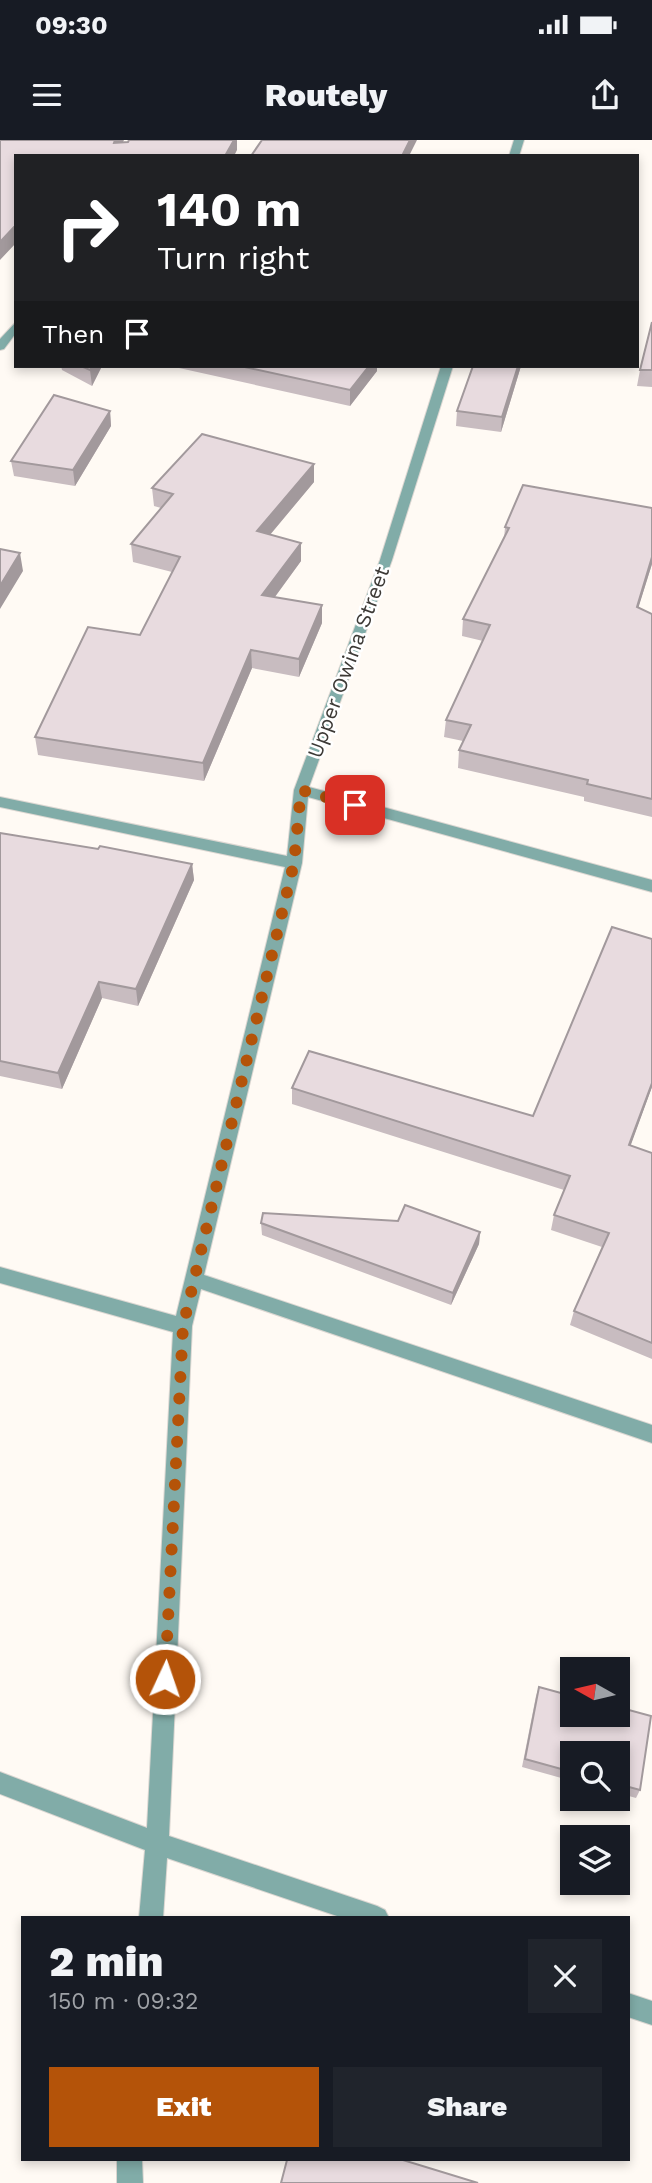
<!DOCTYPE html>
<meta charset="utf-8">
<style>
:root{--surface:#171b24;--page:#20242c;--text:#f1f3f6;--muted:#9ea1a6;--accent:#b45309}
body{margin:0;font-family:"Work Sans",sans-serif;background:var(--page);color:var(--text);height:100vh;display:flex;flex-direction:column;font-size:26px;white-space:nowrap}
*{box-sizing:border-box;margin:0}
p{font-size:23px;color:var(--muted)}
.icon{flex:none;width:38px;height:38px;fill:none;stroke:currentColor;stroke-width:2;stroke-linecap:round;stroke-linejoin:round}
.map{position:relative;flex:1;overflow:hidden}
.details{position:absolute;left:21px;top:1776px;width:609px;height:245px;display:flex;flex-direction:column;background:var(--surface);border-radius:0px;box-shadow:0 4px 10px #0003}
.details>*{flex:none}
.hud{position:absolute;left:14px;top:14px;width:625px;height:214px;border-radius:0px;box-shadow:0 4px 10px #0003;background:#202124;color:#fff;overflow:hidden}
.needle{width:46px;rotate:278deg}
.buttons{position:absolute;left:560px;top:1517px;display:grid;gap:14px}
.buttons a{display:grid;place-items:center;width:70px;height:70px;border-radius:0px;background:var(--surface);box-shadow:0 4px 10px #0003;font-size:35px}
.pin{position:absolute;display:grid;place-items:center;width:60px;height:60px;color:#fff;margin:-30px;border-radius:14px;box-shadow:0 4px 10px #0006}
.me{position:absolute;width:77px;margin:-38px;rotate:3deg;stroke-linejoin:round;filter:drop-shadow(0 0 5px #0008)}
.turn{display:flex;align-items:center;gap:24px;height:147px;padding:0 28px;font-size:32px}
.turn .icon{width:91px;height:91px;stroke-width:2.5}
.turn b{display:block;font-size:49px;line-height:60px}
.then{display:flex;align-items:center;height:66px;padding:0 28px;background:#0003;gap:14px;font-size:26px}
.round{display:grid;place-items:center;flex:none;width:74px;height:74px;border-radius:0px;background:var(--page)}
.headline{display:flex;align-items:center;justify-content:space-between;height:119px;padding:0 28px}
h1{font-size:42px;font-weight:800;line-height:52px}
.cta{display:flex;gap:14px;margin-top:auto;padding:14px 28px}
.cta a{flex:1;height:80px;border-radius:0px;background:var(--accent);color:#fff;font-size:28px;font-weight:800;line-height:80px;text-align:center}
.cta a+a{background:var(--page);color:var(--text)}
.status{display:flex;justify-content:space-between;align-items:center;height:49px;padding:0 35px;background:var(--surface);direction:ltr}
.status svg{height:19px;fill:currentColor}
header{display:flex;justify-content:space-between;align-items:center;height:91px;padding:0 28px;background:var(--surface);font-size:32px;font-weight:800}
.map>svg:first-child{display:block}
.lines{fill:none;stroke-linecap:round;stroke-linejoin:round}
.minor-casing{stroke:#dcd7d2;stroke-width:2}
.minor{fill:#81aca8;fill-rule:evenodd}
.wall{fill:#c8bcc0}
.shaded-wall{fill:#a2999c}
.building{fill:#e8dbdf;stroke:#a2999c;stroke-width:2}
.route{stroke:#b45309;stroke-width:12;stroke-dasharray:0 21.6}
.labels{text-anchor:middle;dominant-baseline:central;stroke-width:5;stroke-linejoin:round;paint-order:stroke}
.street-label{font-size:21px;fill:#3d3a36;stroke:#fff}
</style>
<div class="status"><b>09:30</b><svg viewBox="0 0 49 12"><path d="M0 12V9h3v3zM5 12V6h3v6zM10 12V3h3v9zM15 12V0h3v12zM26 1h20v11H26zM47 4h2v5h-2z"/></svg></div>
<header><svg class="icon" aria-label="menu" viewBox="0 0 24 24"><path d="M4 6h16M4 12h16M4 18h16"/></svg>Routely<svg class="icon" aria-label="share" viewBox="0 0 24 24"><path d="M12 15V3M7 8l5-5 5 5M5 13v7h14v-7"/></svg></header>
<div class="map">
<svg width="652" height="2043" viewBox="0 0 652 2043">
<rect width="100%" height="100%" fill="#fffaf4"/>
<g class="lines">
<g class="minor-casing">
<path id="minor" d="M 514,0 L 524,0 L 519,16 L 509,16 Z
M 16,182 L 16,193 L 4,209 L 0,210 L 0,199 Z
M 441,226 L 453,226 L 392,420 L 309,647 L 652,740 L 652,752 L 308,657 L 302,723 L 204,1135 L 652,1285 L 652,1303 L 201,1149 L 192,1186 L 169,1696 L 377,1766 L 385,1770 L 389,1778 L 343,1778 L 167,1718 L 163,1778 L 139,1778 L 145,1710 L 0,1654 L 0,1632 L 147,1688 L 173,1192 L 0,1143 L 0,1127 L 176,1176 L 285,727 L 0,667 L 0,657 L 287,716 L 294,650 L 380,420 Z
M 628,1853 L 652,1861 L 652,1885 L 628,1877 Z
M 117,2020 L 142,2020 L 143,2043 L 117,2043 Z"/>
</g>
<use href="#minor" class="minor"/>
</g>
<path class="wall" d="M 652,182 L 652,247 L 637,246 L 640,230 Z
M 61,226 L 102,226 L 92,246 L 62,230 Z
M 170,226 L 377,226 L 377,231 L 350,266 Z
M 521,226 L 501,292 L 456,286 L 457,271 Z
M 110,271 L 111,286 L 75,346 L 14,336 L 11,321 Z
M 314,342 L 270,395 L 301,403 L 301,421 L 275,457 L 322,465 L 322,483 L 299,537 L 252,528 L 204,641 L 38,615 L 35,597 L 140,495 L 172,432 L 133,422 L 131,404 L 161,368 L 154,366 L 152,348 Z
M 505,387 L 652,424 L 638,468 L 652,474 L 652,677 L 584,661 L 584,657 L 458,628 L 459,610 L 463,601 L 444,597 L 446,580 L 483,501 L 462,496 L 463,479 L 504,399 Z
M 0,693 L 192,724 L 194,740 L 138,866 L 102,858 L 62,949 L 0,936 Z
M 652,947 L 630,1006 L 652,1013 L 652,1219 L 570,1185 L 574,1171 L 602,1107 L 551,1090 L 554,1075 L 564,1050 L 292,964 L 292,948 L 533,976 Z
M 261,1083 L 480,1092 L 479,1104 L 451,1165 L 262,1095 Z
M 539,1547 L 572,1556 L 572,1575 L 618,1575 L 618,1567 L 651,1576 L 640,1650 L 636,1658 L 618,1653 L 618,1614 L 572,1614 L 572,1641 L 522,1627 L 536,1556 Z"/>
<path class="shaded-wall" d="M 115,0 L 124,0 L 116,16 L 114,3 Z
M 234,0 L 237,0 L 237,10 L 234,16 L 225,16 Z
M 410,0 L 417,0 L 409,16 L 402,16 Z
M 14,87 L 16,103 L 0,120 L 0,102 Z
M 92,226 L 102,226 L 92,246 L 90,230 Z
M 369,226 L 377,226 L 377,231 L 350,266 L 350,250 Z
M 518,226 L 521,226 L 501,292 L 502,277 Z
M 110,271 L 111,286 L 75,346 L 73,330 Z
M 314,324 L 314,342 L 258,409 L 257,391 Z
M 301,403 L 301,421 L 263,473 L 262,455 Z
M 20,413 L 23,431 L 0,469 L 0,446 Z
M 652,417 L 652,424 L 633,485 L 637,467 Z
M 322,465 L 322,483 L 299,537 L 299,519 Z
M 251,510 L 252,528 L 204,641 L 203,623 Z
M 192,724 L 194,740 L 138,866 L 136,849 Z
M 99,842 L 102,858 L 62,949 L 58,933 Z
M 652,943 L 652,947 L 625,1021 L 629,1005 Z
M 480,1092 L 479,1104 L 451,1165 L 453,1153 Z"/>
<path class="building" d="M 0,0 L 115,0 L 114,3 L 128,2 L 129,0 L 234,0 L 225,16 L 16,16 L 16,87 L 14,87 L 0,102 Z
M 262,0 L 410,0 L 402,16 L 251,16 Z
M 652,182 L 652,230 L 640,230 Z
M 81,226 L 92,226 L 90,230 Z
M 240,226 L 369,226 L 350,250 Z
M 473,226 L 518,226 L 502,277 L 457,271 Z
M 54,255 L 110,271 L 73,330 L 11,321 Z
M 202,294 L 314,324 L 257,391 L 301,403 L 262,455 L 322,465 L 299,519 L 251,510 L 203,623 L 35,597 L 88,487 L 140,495 L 180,417 L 131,404 L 173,354 L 152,348 Z
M 523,345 L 652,368 L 652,417 L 637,467 L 652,474 L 652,659 L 587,644 L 588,640 L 459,610 L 471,585 L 446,580 L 490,485 L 463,479 L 509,388 L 505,387 Z
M 0,409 L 20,413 L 0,446 Z
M 0,693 L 98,709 L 100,706 L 192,724 L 136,849 L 99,842 L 58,933 L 0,921 Z
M 612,787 L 652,799 L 652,943 L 629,1005 L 652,1013 L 652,1203 L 574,1171 L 609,1093 L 554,1075 L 570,1036 L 292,948 L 309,911 L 533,976 Z
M 405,1065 L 480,1092 L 453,1153 L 261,1083 L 263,1073 L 398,1081 Z
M 539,1547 L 572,1556 L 572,1575 L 618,1575 L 618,1567 L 651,1576 L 640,1650 L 618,1644 L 618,1614 L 572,1614 L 572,1632 L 525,1619 Z
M 287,2020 L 403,2020 L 478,2043 L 281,2043 Z"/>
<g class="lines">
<path class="route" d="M 165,1539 L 183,1186 L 294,723 L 301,650 L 355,665"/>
</g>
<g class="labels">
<g class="street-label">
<text transform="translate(348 522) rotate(-70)">Upper Owina Street</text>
</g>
</g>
</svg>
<div class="buttons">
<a><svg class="needle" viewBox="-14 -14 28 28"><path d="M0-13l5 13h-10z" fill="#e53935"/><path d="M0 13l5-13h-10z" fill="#9ea1a6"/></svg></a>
<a><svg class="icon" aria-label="search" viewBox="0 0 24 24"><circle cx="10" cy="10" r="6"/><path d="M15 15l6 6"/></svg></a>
<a><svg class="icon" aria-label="layers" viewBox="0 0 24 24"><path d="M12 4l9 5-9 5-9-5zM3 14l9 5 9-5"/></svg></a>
</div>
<div class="pin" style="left:355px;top:665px;background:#d93025"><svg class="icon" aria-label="arrive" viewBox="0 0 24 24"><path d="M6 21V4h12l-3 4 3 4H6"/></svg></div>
<svg class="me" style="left:165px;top:1539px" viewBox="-20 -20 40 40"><circle r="17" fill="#b45309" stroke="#fff" stroke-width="3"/><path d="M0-11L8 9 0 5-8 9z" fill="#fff"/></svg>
<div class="hud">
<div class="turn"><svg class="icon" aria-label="right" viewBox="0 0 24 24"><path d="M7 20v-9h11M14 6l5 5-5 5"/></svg><div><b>140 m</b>Turn right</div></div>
<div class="then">Then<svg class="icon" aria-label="arrive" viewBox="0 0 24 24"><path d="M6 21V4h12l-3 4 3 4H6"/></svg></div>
</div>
<section class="details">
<div class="headline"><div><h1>2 min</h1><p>150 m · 09:32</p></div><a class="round"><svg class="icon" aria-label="close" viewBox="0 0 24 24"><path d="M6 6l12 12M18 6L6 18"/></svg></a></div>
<div class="cta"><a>Exit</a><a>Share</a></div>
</section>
</div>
